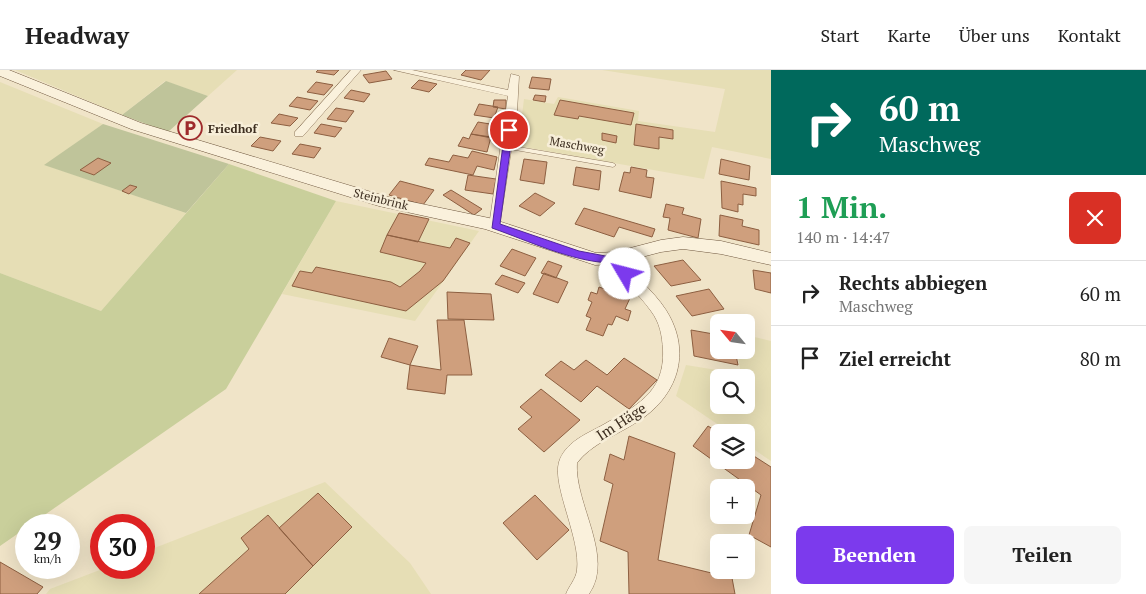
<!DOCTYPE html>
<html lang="de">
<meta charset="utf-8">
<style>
:root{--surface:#fff;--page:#f6f6f6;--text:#222;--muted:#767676;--line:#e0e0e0;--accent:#7c3aed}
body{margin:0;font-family:"PT Serif",serif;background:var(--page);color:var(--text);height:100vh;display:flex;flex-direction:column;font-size:19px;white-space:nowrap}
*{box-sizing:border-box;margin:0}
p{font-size:16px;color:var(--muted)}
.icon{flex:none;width:28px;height:28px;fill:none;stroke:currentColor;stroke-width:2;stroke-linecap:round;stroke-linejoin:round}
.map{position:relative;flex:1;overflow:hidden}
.panel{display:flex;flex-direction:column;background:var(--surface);width:375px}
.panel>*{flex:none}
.banner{background:#00695c;color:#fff;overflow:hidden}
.needle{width:32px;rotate:299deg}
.controls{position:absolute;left:710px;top:244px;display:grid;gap:10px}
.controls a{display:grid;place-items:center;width:45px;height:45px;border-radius:8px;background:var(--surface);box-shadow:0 5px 20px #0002;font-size:25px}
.speed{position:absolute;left:15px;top:444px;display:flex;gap:10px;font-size:25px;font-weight:700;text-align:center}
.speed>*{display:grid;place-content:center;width:65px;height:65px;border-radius:50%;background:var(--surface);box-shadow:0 5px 20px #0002;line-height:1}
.speed small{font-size:12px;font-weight:400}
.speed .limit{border:8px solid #d22;background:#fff;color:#111}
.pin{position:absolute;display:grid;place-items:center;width:42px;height:42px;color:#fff;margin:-21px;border:2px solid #fff;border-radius:50%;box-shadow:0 1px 5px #0007}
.me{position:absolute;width:55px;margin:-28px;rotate:307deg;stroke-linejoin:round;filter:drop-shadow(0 0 4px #0008)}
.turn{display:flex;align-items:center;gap:18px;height:105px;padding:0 25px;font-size:22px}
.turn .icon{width:65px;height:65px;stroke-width:2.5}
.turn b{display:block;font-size:35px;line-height:42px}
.round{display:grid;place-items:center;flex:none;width:52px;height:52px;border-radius:8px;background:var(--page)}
.summary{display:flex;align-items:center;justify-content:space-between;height:85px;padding:0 25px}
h1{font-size:30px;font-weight:800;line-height:38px;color:#1e9e55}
.action{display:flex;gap:10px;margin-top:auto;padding:10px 25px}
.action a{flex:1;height:58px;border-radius:8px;background:var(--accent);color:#fff;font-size:20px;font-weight:800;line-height:58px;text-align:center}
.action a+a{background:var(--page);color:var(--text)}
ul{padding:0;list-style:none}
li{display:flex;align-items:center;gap:15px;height:65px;padding:0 25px;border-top:1px solid var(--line)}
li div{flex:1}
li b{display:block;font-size:19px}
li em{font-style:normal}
header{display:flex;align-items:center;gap:30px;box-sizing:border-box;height:70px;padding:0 25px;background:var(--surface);border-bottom:1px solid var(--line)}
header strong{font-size:24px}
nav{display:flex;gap:28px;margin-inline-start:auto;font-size:18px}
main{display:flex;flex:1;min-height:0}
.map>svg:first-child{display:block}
.farmland{fill:#e6deb5;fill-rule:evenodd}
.green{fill:#c9cf9b}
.cemetery{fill:#bfc49a}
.building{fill:#cf9f7d;stroke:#8d5f41}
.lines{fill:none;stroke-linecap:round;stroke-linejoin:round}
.lane-casing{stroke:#8d765c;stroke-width:1}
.street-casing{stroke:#8d765c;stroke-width:1}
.secondary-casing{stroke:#6f573f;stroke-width:1}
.lane{fill:#faf1dc;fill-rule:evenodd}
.street{fill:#faf1dc;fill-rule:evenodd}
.secondary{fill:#faf1dc;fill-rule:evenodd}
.route{fill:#7c3aed;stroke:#51269a}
.labels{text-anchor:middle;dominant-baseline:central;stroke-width:5;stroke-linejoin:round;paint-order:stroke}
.far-poi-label{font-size:12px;font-weight:bold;fill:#3d2e20;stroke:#f7eed8;text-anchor:start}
.far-street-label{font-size:12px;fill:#3d2e20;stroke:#f7eed8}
.street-label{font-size:15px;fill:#3d2e20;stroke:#f7eed8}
</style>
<header>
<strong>Headway</strong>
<nav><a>Start</a><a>Karte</a><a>Über uns</a><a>Kontakt</a></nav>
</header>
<main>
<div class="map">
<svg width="771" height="524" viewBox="0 0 771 524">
<rect width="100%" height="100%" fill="#f0e4c8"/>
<path class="farmland" d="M 15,0 L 237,0 L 208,26 L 165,11 L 122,45 Z
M 602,0 L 771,0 L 771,89 L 712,77 L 704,109 L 518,76 L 524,29 L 554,34 L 558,27 L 639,41 L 638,51 L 715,62 L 725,19 Z
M 0,12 L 103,54 L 45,95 L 186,143 L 101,241 L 0,203 Z
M 336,131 L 479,161 L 415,251 L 282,224 Z
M 746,265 L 771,271 L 771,391 L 746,374 L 746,362 L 729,362 L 676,326 L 686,295 L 741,304 L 737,280 L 746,280 ZM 719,308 L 746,308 L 746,335 L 719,335 Z
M 325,412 L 410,493 L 431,524 L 46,524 L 50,519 L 105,498 L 144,498 L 144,482 Z"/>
<path class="green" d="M 229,94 L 336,131 L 226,319 L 30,455 L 26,455 L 26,458 L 0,476 L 0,203 L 101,241 Z"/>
<path class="cemetery" d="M 166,11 L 208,26 L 168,62 L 122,45 Z
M 103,54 L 229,94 L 186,143 L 44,95 Z"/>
<path class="building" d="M 318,0 L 339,0 L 334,5 L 316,2 Z
M 466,0 L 490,0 L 481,10 L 461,5 Z
M 386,1 L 392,9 L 369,13 L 363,5 Z
M 532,7 L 551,9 L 549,20 L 529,18 Z
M 419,10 L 437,14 L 429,22 L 411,18 Z
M 316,12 L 333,15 L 324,25 L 307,22 Z
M 351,20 L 370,24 L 364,32 L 344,28 Z
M 535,25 L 546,26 L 545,32 L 533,30 Z
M 297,27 L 318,31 L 310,40 L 289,36 Z
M 494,30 L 506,30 L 506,39 L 493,37 Z
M 560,30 L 634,43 L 631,55 L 579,46 L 578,49 L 554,45 Z
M 479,34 L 498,37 L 494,48 L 474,45 Z
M 336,38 L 354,41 L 346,52 L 327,49 Z
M 279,44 L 298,48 L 290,56 L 271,53 Z
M 478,52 L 502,56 L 497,69 L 471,64 Z
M 321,54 L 342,58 L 335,67 L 314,63 Z
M 636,54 L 673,60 L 673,69 L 659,67 L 659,79 L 634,75 Z
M 602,63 L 617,66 L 616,73 L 602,70 Z
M 471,64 L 491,67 L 487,82 L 458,76 L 463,67 L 469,69 Z
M 260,67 L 281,71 L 273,81 L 251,76 Z
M 300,74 L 321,78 L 314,88 L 292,84 Z
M 472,81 L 497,87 L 494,100 L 477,96 L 473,105 L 425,95 L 429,88 L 449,92 L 453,85 L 468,88 Z
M 98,88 L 111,93 L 94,105 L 80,100 Z
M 524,89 L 547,92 L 544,114 L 520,110 Z
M 721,89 L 750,96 L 749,110 L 719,104 Z
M 576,97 L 601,101 L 599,120 L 573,115 Z
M 631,97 L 647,100 L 646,107 L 654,108 L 651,128 L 619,121 L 624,102 L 630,103 Z
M 468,105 L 496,109 L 493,124 L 465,120 Z
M 400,111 L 434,120 L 423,135 L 389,125 Z
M 721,111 L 756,118 L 756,126 L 743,124 L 743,135 L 738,134 L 738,142 L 722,138 Z
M 130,115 L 137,117 L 129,124 L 122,121 Z
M 451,120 L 482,139 L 474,145 L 443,125 Z
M 535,123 L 555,133 L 540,146 L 519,136 Z
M 666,134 L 684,138 L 682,144 L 701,149 L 698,168 L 668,160 L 670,148 L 663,147 Z
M 584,138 L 655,159 L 652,167 L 619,157 L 614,167 L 575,154 Z
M 399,143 L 429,149 L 418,172 L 387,165 Z
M 720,145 L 743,150 L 742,156 L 759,160 L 759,175 L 719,166 Z
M 387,165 L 450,178 L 456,168 L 470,173 L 443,211 L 406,241 L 292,216 L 300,201 L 312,203 L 316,197 L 391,212 L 400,217 L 420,201 L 426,193 L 380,182 Z
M 512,179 L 536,188 L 525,206 L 500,196 Z
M 683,190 L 701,210 L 671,216 L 654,196 Z
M 548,191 L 562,196 L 556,208 L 541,203 Z
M 753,200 L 771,203 L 771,223 L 755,219 Z
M 544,203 L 568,212 L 558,233 L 533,224 Z
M 502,205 L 525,213 L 518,223 L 495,214 Z
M 599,217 L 630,228 L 625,239 L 631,241 L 628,251 L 616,246 L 612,255 L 608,254 L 603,266 L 586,260 L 591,248 L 586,246 L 592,232 L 588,230 L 591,222 L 597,224 Z
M 709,219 L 724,239 L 692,246 L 676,226 Z
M 447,222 L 491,224 L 494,250 L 448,249 Z
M 437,250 L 464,250 L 472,305 L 447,305 L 445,324 L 407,319 L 410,295 L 441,300 Z
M 691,260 L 719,265 L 719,280 L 735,280 L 738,295 L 694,286 Z
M 389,268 L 418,276 L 410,295 L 381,287 Z
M 624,288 L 657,310 L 629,339 L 597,316 L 581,332 L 545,305 L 561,291 L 574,300 L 586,290 L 607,305 Z
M 541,319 L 580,350 L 544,382 L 518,359 L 532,347 L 520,337 Z
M 708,356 L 719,363 L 719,390 L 746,390 L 746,381 L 771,397 L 771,477 L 749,465 L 761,425 L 693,376 Z
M 629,366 L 675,383 L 658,490 L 732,508 L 735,524 L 629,524 L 628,482 L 600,471 L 613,414 L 604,410 L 610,384 L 624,390 Z
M 318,423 L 352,457 L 313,496 L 279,458 Z
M 535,425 L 569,460 L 537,490 L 503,453 Z
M 268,445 L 313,496 L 285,524 L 199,524 L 249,479 L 241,468 Z
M 0,492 L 43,517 L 37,524 L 0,524 Z"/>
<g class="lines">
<g class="lane-casing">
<path id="lane" d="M 506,75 L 613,93 L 616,95 L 613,97 L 504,78 L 504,76 Z"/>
</g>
<g class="street-casing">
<path id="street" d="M 351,0 L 361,0 L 303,66 L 295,66 L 295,62 Z
M 394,0 L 412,0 L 508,20 L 511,4 L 519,6 L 517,42 L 499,159 L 491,159 L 489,156 L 508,26 Z
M 612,185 L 617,187 C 633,204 653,220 666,240 C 693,283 677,327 637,352 C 617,365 591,374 577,393 C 574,433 615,487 589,524 L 566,524 C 569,516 576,509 577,500 C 581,469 552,416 559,392 C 565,373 584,365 601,356 C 634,337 665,324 663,280 C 662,265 660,253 651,241 C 638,223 622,209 607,193 L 605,190 L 607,187 Z"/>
</g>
<g class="secondary-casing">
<path id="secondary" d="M 0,0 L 9,0 L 141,53 L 388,127 L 489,148 L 596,183 L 615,182 L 661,170 L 683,167 L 721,171 L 771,183 L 771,195 L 721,184 L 683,179 L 661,182 L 615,194 L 595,195 L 485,159 L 379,136 L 131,59 L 0,6 Z"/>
</g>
<use href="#lane" class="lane"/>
<use href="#street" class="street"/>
<use href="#secondary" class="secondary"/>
</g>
<path class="route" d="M 509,57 L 513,60 L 500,154 L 579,181 L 616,188 L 628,201 L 628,207 L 621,207 L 610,193 C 570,191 529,171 492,158 L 505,60 Z"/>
<defs>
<g id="parking-ring" transform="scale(1.25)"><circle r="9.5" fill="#f7eed8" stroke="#9e2a2b" stroke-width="1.5"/><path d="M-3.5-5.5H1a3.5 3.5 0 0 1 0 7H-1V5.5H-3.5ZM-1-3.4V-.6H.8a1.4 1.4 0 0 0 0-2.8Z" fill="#9e2a2b"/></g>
</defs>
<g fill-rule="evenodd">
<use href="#parking-ring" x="190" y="58"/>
</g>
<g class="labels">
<g class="far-poi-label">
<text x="208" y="58">Friedhof</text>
</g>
<g class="far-street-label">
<text transform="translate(577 75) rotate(10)">Maschweg</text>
<text transform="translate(381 129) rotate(14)">Steinbrink</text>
</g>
<g class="street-label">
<text transform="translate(621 351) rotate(-33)">Im Häge</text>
</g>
</g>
</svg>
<div class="controls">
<a><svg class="needle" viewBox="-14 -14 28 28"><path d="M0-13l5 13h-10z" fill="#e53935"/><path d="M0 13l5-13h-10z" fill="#767676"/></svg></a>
<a><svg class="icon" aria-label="search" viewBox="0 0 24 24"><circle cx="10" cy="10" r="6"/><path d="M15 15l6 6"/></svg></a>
<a><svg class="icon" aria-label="layers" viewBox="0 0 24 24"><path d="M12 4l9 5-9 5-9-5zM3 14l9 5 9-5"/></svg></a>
<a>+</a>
<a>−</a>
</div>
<div class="speed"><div>29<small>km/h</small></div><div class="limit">30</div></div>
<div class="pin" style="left:509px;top:60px;background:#d93025"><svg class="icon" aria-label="arrive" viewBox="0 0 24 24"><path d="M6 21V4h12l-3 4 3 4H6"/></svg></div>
<svg class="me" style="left:625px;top:204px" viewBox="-20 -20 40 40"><circle r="19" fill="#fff"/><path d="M0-13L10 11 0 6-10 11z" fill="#7c3aed"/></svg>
</div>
<section class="panel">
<div class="banner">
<div class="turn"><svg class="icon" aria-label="right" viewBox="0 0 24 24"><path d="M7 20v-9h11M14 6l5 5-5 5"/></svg><div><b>60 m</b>Maschweg</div></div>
</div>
<div class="summary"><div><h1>1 Min.</h1><p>140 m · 14:47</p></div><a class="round" style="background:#d93025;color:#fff"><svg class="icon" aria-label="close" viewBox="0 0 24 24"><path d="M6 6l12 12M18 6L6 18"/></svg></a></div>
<ul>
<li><svg class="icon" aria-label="right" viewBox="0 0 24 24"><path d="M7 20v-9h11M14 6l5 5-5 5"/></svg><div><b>Rechts abbiegen</b><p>Maschweg</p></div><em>60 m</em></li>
<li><svg class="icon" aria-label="arrive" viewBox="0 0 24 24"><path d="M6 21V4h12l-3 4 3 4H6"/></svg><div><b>Ziel erreicht</b></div><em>80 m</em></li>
</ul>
<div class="action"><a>Beenden</a><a>Teilen</a></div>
</section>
</main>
